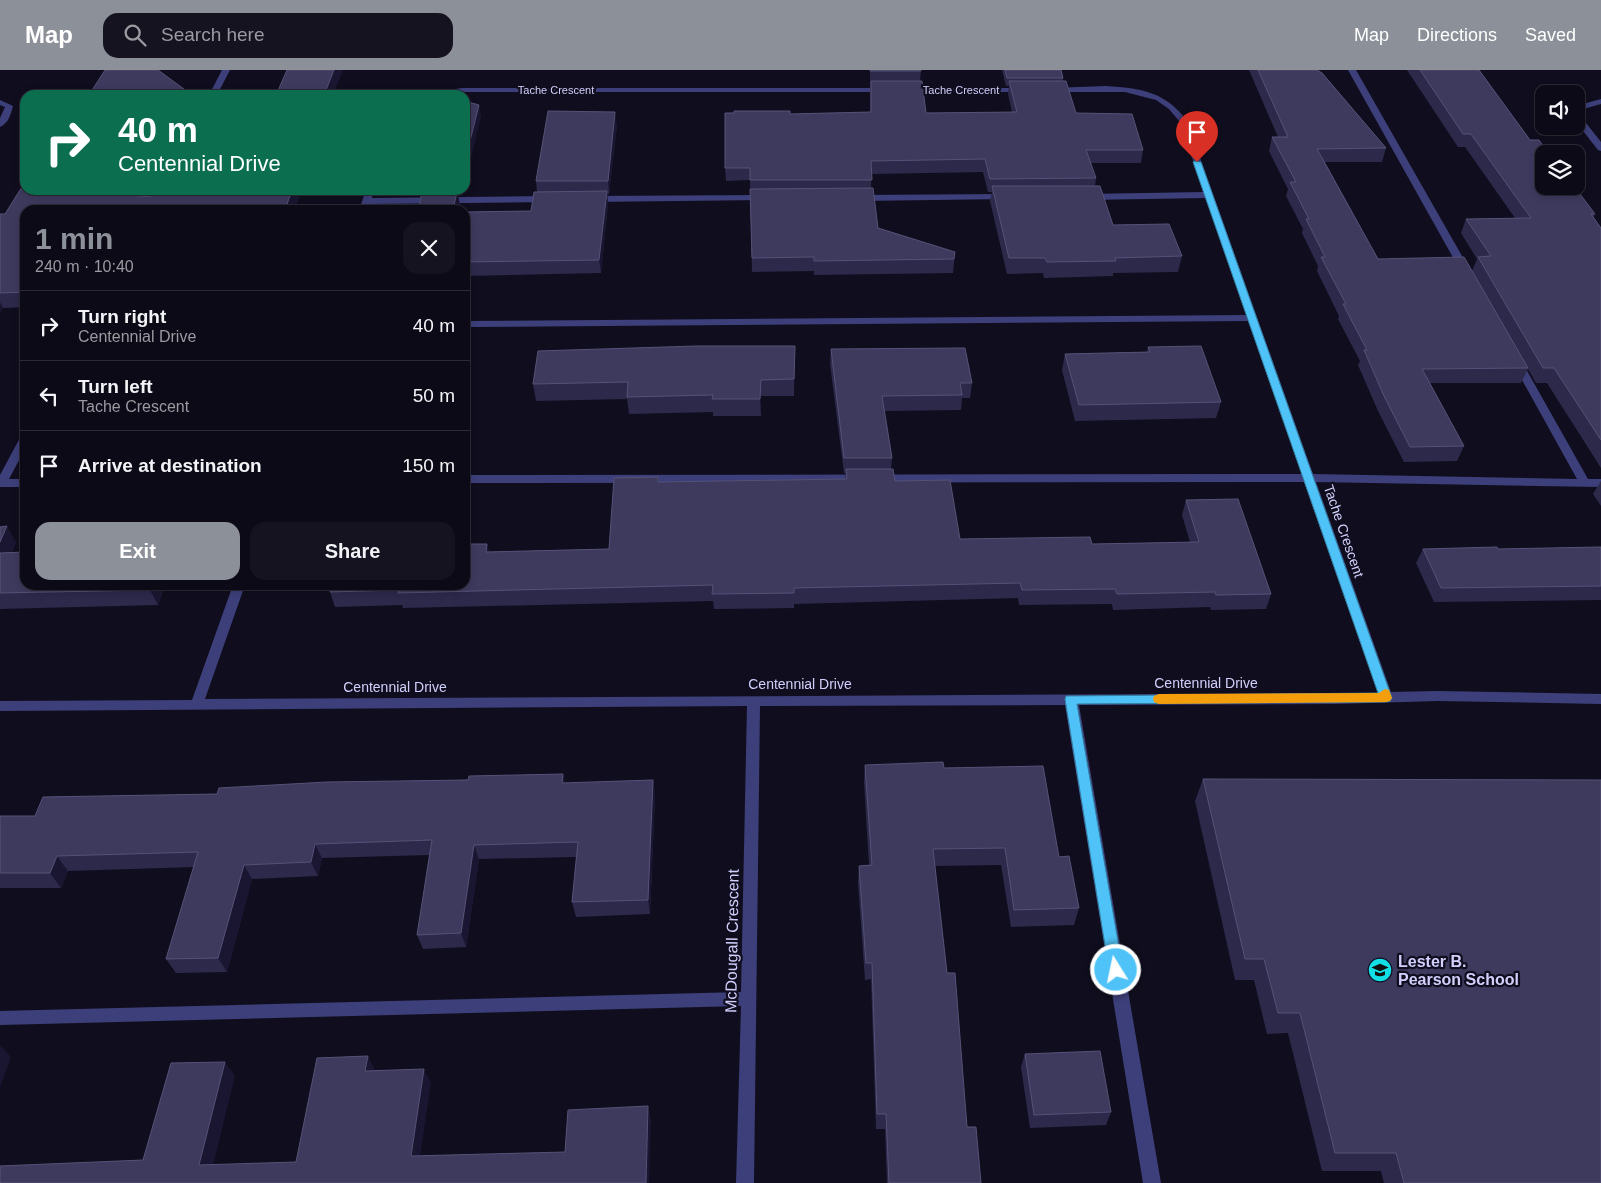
<!DOCTYPE html>
<meta charset="utf-8">
<style>
:root{--surface:#0c0a16;--page:#15131f;--text:#f1f3f6;--muted:#9a9aa1;--line:#2c2b35;--accent:#8c9099}
body{margin:0;font-family:Helvetica,sans-serif;background:var(--page);color:var(--text);height:100vh;display:flex;flex-direction:column;font-size:19px;white-space:nowrap}
*{box-sizing:border-box;margin:0}
p{font-size:16px;color:var(--muted)}
.icon{flex:none;width:28px;height:28px;fill:none;stroke:currentColor;stroke-width:2;stroke-linecap:round;stroke-linejoin:round}
.map{position:relative;flex:1;overflow:hidden}
.panel{position:absolute;left:20px;top:135px;width:450px;height:385px;display:flex;flex-direction:column;background:var(--surface);border-radius:15px;box-shadow:0 2px 8px #0003,0 0 0 1px var(--line)}
.panel>*{flex:none}
.guide{position:absolute;left:20px;top:20px;width:450px;height:105px;border-radius:15px;box-shadow:0 2px 8px #0003,0 0 0 1px var(--line);background:#0b6e4f;color:#fff;overflow:hidden}
.fabs{position:absolute;left:1535px;top:15px;display:grid;gap:10px}
.fabs a{display:grid;place-items:center;width:50px;height:50px;border-radius:10px;background:var(--surface);box-shadow:0 2px 8px #0003,0 0 0 1px var(--line);font-size:25px}
.pin{position:absolute;display:grid;place-items:center;width:42px;height:42px;color:#fff;margin:-51px -21px;border-radius:50% 50% 50% 0;rotate:-45deg;box-shadow:0 0 5px #0007}
.pin .icon{rotate:45deg}
.me{position:absolute;width:55px;margin:-28px;rotate:350deg;stroke-linejoin:round;filter:drop-shadow(0 0 4px #0008)}
.turn{display:flex;align-items:center;gap:18px;height:105px;padding:0 15px;font-size:22px}
.turn .icon{width:65px;height:65px;stroke-width:2.5}
.turn b{display:block;font-size:35px;line-height:42px}
.round{display:grid;place-items:center;flex:none;width:52px;height:52px;border-radius:15px;background:var(--page)}
.summary{display:flex;align-items:center;justify-content:space-between;height:85px;padding:0 15px}
h1{font-size:30px;font-weight:600;line-height:38px;color:var(--accent)}
.button{display:flex;gap:10px;margin-top:auto;padding:10px 15px}
.button a{flex:1;height:58px;border-radius:15px;background:var(--accent);color:#fff;font-size:20px;font-weight:600;line-height:58px;text-align:center}
.button a+a{background:var(--page);color:var(--text)}
ul{padding:0;list-style:none}
li{display:flex;align-items:center;gap:15px;height:70px;padding:0 15px;border-top:1px solid var(--line)}
li div{flex:1}
li b{display:block;font-size:19px}
li em{font-style:normal}
header{display:flex;align-items:center;gap:30px;box-sizing:border-box;height:70px;padding:0 25px;background:var(--accent);color:#fff}
header strong{font-size:24px}
nav{display:flex;gap:28px;margin-inline-start:auto;font-size:18px}
.search{width:350px;height:45px;background:var(--page);display:flex;align-items:center;gap:12px;box-sizing:border-box;padding:0 18px;border-radius:15px;color:var(--muted);font-size:19px}
.map>svg:first-child{display:block}
.lines{fill:none;stroke-linecap:round;stroke-linejoin:round}
.minor{fill:#3d3f7a;fill-rule:evenodd}
.wall{fill:#2c294b}
.shaded-wall{fill:#1a1631}
.building{fill:#3e3a5e;stroke:#555277}
.route{fill:#4fc3f7;stroke:#337fa1}
.slow{fill:#f59e0b}
.labels{text-anchor:middle;dominant-baseline:central;stroke-width:4.5;stroke-linejoin:round;paint-order:stroke}
.far-street-label{font-size:11px;fill:#d1cffb;stroke:#100e1e}
.street-label{font-size:14px;fill:#d1cffb;stroke:#100e1e}
.near-street-label{font-size:16px;fill:#d1cffb;stroke:#100e1e}
.near-poi-label{font-size:16px;font-weight:bold;fill:#d1cffb;stroke:#100e1e;text-anchor:start}
</style>
<header>
<strong>Map</strong>
<div class="search"><svg class="icon" aria-label="search" viewBox="0 0 24 24"><circle cx="10" cy="10" r="6"/><path d="M15 15l6 6"/></svg>Search here</div>
<nav><a>Map</a><a>Directions</a><a>Saved</a></nav>
</header>
<div class="map">
<svg width="1601" height="1113" viewBox="0 0 1601 1113">
<rect width="100%" height="100%" fill="#100e1e"/>
<g class="lines">
<path class="minor" d="M 222,0 L 230,0 L 217,25 L 209,25 Z
M 1348,0 L 1356,0 L 1470,200 L 1468,202 L 1462,202 L 1460,200 Z
M 1106,16 C 1141,18 1166,22 1187,51 L 1313,404 L 1577,409 L 1512,292 L 1517,289 L 1522,292 L 1588,409 L 1601,409 L 1601,417 L 1316,412 L 1391,622 L 1438,621 L 1601,624 L 1601,634 L 1438,631 L 1335,634 L 1079,635 L 1161,1113 L 1143,1113 L 1065,635 L 760,636 L 754,1113 L 736,1113 L 741,936 L 0,955 L 0,941 L 741,922 L 747,636 L 0,641 L 0,631 L 192,630 L 233,515 L 245,515 L 205,629 L 1378,623 L 1304,412 L 465,413 L 465,405 L 1302,404 L 1248,251 L 465,257 L 465,251 L 1246,245 L 1206,128 L 1086,130 L 1081,127 L 1086,124 L 1204,122 L 1179,51 L 1169,39 L 1156,30 L 1125,22 L 1053,22 L 1049,20 L 1053,18 Z
M 462,18 L 886,18 L 890,20 L 886,22 L 462,22 L 425,25 L 429,23 Z
M 903,18 L 1023,18 L 1027,20 L 1023,22 L 906,22 L 902,20 Z
M 1601,29 L 1601,34 L 1576,41 L 1576,36 Z
M 0,30 L 13,36 C 11,44 8,54 0,57 L 0,48 L 5,37 L 0,35 Z
M 1576,44 L 1579,44 L 1601,72 L 1601,81 L 1598,80 L 1576,52 Z
M 366,120 L 374,120 L 372,128 L 549,126 L 554,129 L 549,132 L 370,134 L 369,140 L 359,140 Z
M 1006,124 L 1011,127 L 1009,129 L 859,131 L 854,128 L 859,125 Z
M 766,125 L 771,128 L 769,130 L 591,132 L 586,129 L 591,126 Z
M 25,365 L 25,379 L 9,409 L 25,409 L 25,417 L 0,417 L 0,405 L 21,366 Z"/>
</g>
<path class="wall" d="M 870,0 L 921,0 L 920,11 L 926,43 L 1012,42 L 1008,24 L 1009,16 L 1006,16 L 1002,0 L 1061,0 L 1063,8 L 1063,11 L 1076,43 L 1143,80 L 1141,93 L 1091,93 L 1096,108 L 1095,116 L 1113,155 L 1182,186 L 1178,202 L 1113,203 L 1113,206 L 1044,208 L 1043,203 L 1007,204 L 990,131 L 992,122 L 988,122 L 983,102 L 871,104 L 871,118 L 878,158 L 955,182 L 953,203 L 814,205 L 814,201 L 752,202 L 750,110 L 726,111 L 725,98 L 790,44 L 870,42 Z
M 1249,0 L 1317,0 L 1386,78 L 1382,92 L 1325,92 L 1378,189 L 1472,201 L 1477,189 L 1461,163 L 1466,149 L 1515,148 L 1465,77 L 1458,77 L 1407,0 L 1479,0 L 1530,70 L 1595,144 L 1593,148 L 1601,158 L 1601,398 L 1547,313 L 1536,313 L 1528,299 L 1521,313 L 1430,313 L 1464,376 L 1457,391 L 1404,392 L 1378,341 L 1358,295 L 1360,291 L 1338,249 L 1339,246 L 1317,201 L 1318,196 L 1302,163 L 1303,159 L 1286,126 L 1288,119 L 1269,81 L 1272,67 L 1278,67 Z
M 617,55 L 609,124 L 607,124 L 608,134 L 601,203 L 465,206 L 465,142 L 531,141 L 537,122 L 536,111 Z
M 25,120 L 302,120 L 294,140 L 25,140 L 25,237 L 3,238 L 0,242 L 0,144 L 5,144 Z
M 427,120 L 464,120 L 462,125 L 458,126 L 460,135 L 428,122 Z
M 795,276 L 794,326 L 761,326 L 761,346 L 713,346 L 713,342 L 629,344 L 627,329 L 536,331 L 533,314 Z
M 1148,277 L 1221,332 L 1216,348 L 1075,351 L 1062,300 L 1065,284 L 1147,282 Z
M 831,279 L 972,313 L 970,328 L 962,328 L 961,340 L 884,341 L 892,388 L 891,399 L 895,411 L 960,469 L 1092,474 L 1190,472 L 1182,445 L 1186,430 L 1271,524 L 1266,539 L 1211,540 L 1210,537 L 1113,540 L 1112,534 L 1019,535 L 1018,528 L 794,534 L 794,538 L 714,539 L 713,531 L 403,538 L 402,535 L 335,537 L 330,522 L 487,474 L 489,482 L 609,479 L 658,407 L 659,412 L 845,409 L 846,403 L 844,403 L 830,294 Z
M 1601,411 L 1601,436 L 1593,424 Z
M 0,457 L 16,472 L 12,482 L 25,515 L 165,515 L 158,535 L 0,539 Z
M 1601,477 L 1601,530 L 1434,532 L 1416,493 L 1423,479 L 1498,479 Z
M 865,695 L 944,698 L 1059,787 L 1079,838 L 1074,855 L 1011,857 L 1001,795 L 935,796 L 947,903 L 967,1057 L 981,1113 L 887,1113 L 885,1059 L 876,1059 L 871,909 L 865,910 L 858,813 L 859,796 L 869,795 L 864,712 Z
M 563,704 L 565,713 L 653,710 L 655,726 L 650,844 L 576,847 L 572,832 L 576,787 L 479,789 L 466,877 L 423,879 L 417,865 L 429,785 L 322,788 L 318,806 L 252,809 L 227,902 L 176,903 L 166,889 L 194,797 L 68,801 L 61,818 L 0,818 L 0,746 L 35,746 L 217,724 Z
M 1203,709 L 1601,1113 L 1384,1113 L 1381,1101 L 1322,1101 L 1288,963 L 1267,964 L 1254,910 L 1235,910 L 1195,731 Z
M 1025,984 L 1111,1042 L 1106,1055 L 1030,1058 L 1021,997 Z"/>
<path class="shaded-wall" d="M 334,0 L 343,0 L 333,25 L 324,25 Z
M 479,35 L 481,47 L 465,114 L 465,91 Z
M 615,42 L 617,55 L 609,124 L 608,111 Z
M 142,120 L 155,120 L 145,140 L 138,127 Z
M 292,120 L 302,120 L 294,140 L 285,140 Z
M 607,121 L 608,134 L 601,203 L 599,190 Z
M 457,122 L 460,135 L 459,140 L 453,140 Z
M 0,232 L 3,238 L 0,242 Z
M 761,310 L 761,346 L 760,329 Z
M 7,456 L 16,472 L 5,498 L 0,491 L 0,472 Z
M 487,474 L 491,489 L 486,482 Z
M 152,515 L 165,515 L 158,535 L 150,520 Z
M 563,704 L 566,719 L 562,713 Z
M 653,710 L 655,726 L 650,844 L 648,830 Z
M 315,774 L 322,788 L 318,806 L 311,792 Z
M 474,775 L 479,789 L 466,877 L 461,863 Z
M 57,786 L 68,801 L 61,818 L 50,803 Z
M 244,795 L 252,809 L 227,902 L 218,888 Z
M 0,975 L 11,987 L 0,1017 Z
M 368,986 L 375,1000 L 365,1001 Z
M 225,992 L 235,1006 L 210,1108 L 199,1095 Z
M 424,999 L 431,1013 L 418,1099 L 411,1086 Z
M 648,1036 L 651,1050 L 649,1113 L 646,1113 Z"/>
<path class="building" d="M 105,0 L 158,0 L 188,22 L 186,25 L 89,25 Z
M 287,0 L 334,0 L 324,25 L 276,25 Z
M 870,0 L 921,0 L 921,1 L 870,1 Z
M 1005,0 L 1061,0 L 1063,8 L 1007,8 Z
M 1258,0 L 1317,0 L 1322,3 L 1386,78 L 1317,79 L 1378,189 L 1464,187 L 1528,298 L 1422,299 L 1464,376 L 1410,377 L 1384,326 L 1364,280 L 1367,280 L 1343,234 L 1346,234 L 1321,187 L 1325,187 L 1306,149 L 1309,149 L 1290,112 L 1296,112 L 1272,67 L 1288,67 Z
M 1420,0 L 1479,0 L 1530,70 L 1539,70 L 1549,84 L 1544,84 L 1544,116 L 1574,116 L 1595,144 L 1591,144 L 1601,158 L 1601,370 L 1554,298 L 1543,298 L 1478,187 L 1491,186 L 1466,149 L 1531,148 L 1471,64 L 1463,64 Z
M 871,11 L 922,11 L 926,43 L 1017,42 L 1009,11 L 1066,11 L 1076,43 L 1132,44 L 1143,80 L 1086,80 L 1096,108 L 990,109 L 985,89 L 871,91 L 872,110 L 750,110 L 750,98 L 725,98 L 725,43 L 734,43 L 734,41 L 790,41 L 790,44 L 871,42 Z
M 465,31 L 479,35 L 465,91 Z
M 548,41 L 615,42 L 608,111 L 536,111 Z
M 25,112 L 25,120 L 142,120 L 138,127 L 151,126 L 154,120 L 292,120 L 285,140 L 25,140 L 25,222 L 0,223 L 0,144 L 5,144 Z
M 992,116 L 1100,116 L 1113,155 L 1169,154 L 1182,186 L 1115,188 L 1116,191 L 1047,192 L 1045,188 L 1009,188 Z
M 873,118 L 878,158 L 955,182 L 954,189 L 814,191 L 814,187 L 752,188 L 750,119 Z
M 607,121 L 599,190 L 465,192 L 465,142 L 531,141 L 534,122 Z
M 457,122 L 453,140 L 418,140 L 422,123 Z
M 696,276 L 795,276 L 794,309 L 761,310 L 760,329 L 712,329 L 713,325 L 627,327 L 628,312 L 533,314 L 538,281 Z
M 1201,276 L 1221,332 L 1079,335 L 1065,284 L 1150,282 L 1148,277 Z
M 965,278 L 972,313 L 960,313 L 962,325 L 882,326 L 892,388 L 844,388 L 831,279 Z
M 846,399 L 893,399 L 895,411 L 950,410 L 960,469 L 1090,467 L 1092,474 L 1199,472 L 1186,430 L 1238,429 L 1271,524 L 1216,525 L 1215,522 L 1117,524 L 1115,519 L 1022,520 L 1020,513 L 794,518 L 794,523 L 712,524 L 713,515 L 398,523 L 399,520 L 330,522 L 331,515 L 465,515 L 465,474 L 487,474 L 486,482 L 609,479 L 614,408 L 658,407 L 658,412 L 847,409 Z
M 7,456 L 0,472 L 0,457 Z
M 1497,477 L 1498,479 L 1601,477 L 1601,516 L 1441,518 L 1423,479 Z
M 25,482 L 25,515 L 152,515 L 150,520 L 0,523 L 0,483 Z
M 943,692 L 944,698 L 1043,696 L 1059,787 L 1069,786 L 1079,838 L 1014,840 L 1005,778 L 933,779 L 947,903 L 955,903 L 967,1057 L 976,1057 L 981,1113 L 889,1113 L 886,1044 L 877,1044 L 872,893 L 866,893 L 859,796 L 872,795 L 865,695 Z
M 563,704 L 562,713 L 653,710 L 648,830 L 572,832 L 578,772 L 474,775 L 461,863 L 417,865 L 432,770 L 315,774 L 311,792 L 244,795 L 218,888 L 166,889 L 198,782 L 57,786 L 50,803 L 0,803 L 0,746 L 35,746 L 43,727 L 217,724 L 219,718 L 327,712 L 468,710 L 469,706 Z
M 1203,709 L 1601,710 L 1601,1113 L 1404,1113 L 1396,1083 L 1335,1083 L 1300,943 L 1278,943 L 1264,889 L 1245,889 Z
M 1100,981 L 1111,1042 L 1034,1045 L 1025,984 Z
M 368,986 L 365,1001 L 424,999 L 411,1086 L 565,1082 L 568,1040 L 648,1036 L 646,1113 L 0,1113 L 0,1096 L 143,1090 L 171,993 L 225,992 L 199,1095 L 296,1092 L 317,988 Z"/>
<path class="route" d="M 1194,91 L 1201,92 L 1392,628 L 1390,631 L 1386,632 L 1077,634 L 1123,900 L 1121,905 L 1116,907 L 1111,905 L 1109,900 L 1065,629 L 1066,626 L 1378,623 L 1193,92 Z"/>
<path class="slow" d="M 1385,619 L 1389,620 L 1392,628 L 1390,631 L 1386,632 L 1159,634 L 1154,632 L 1153,629 L 1154,626 L 1159,624 L 1379,623 Z"/>
<defs>
<g id="school-disc" transform="scale(1.25)"><circle r="9.5" fill="#12dfe5" stroke="#100e1e"/><path d="M0-5L7-2L0 1L-7-2ZM-4 1L0 2.5L4 1V4Q0 6-4 4Z" fill="#111"/></g>
</defs>
<g fill-rule="evenodd">
<use href="#school-disc" x="1380" y="900"/>
</g>
<g class="labels">
<g class="far-street-label">
<text x="556" y="20">Tache Crescent</text>
<text x="961" y="20">Tache Crescent</text>
</g>
<g class="street-label">
<text transform="translate(1344 461) rotate(71)">Tache Crescent</text>
<text x="1206" y="613">Centennial Drive</text>
<text x="800" y="614">Centennial Drive</text>
<text x="395" y="617">Centennial Drive</text>
</g>
<g class="near-street-label">
<text transform="translate(732 871) rotate(-89)">McDougall Crescent</text>
</g>
<g class="near-poi-label">
<text x="1398" y="891">Lester B.<tspan x="1398" dy="18">Pearson School</tspan></text>
</g>
</g>
</svg>
<div class="fabs">
<a><svg class="icon" aria-label="sound" viewBox="0 0 24 24"><path d="M4 9h4l5-4v14l-5-4H4zM17 9q2 3 0 6"/></svg></a>
<a><svg class="icon" aria-label="layers" viewBox="0 0 24 24"><path d="M12 4l9 5-9 5-9-5zM3 14l9 5 9-5"/></svg></a>
</div>
<div class="pin" style="left:1197px;top:92px;background:#d93025"><svg class="icon" aria-label="arrive" viewBox="0 0 24 24"><path d="M6 21V4h12l-3 4 3 4H6"/></svg></div>
<svg class="me" style="left:1116px;top:900px" viewBox="-20 -20 40 40"><circle r="17" fill="#4fc3f7" stroke="#fff" stroke-width="3"/><path d="M0-11L8 9 0 5-8 9z" fill="#fff"/></svg>
<div class="guide">
<div class="turn"><svg class="icon" aria-label="right" viewBox="0 0 24 24"><path d="M7 20v-9h11M14 6l5 5-5 5"/></svg><div><b>40 m</b>Centennial Drive</div></div>
</div>
<section class="panel">
<div class="summary"><div><h1>1 min</h1><p>240 m · 10:40</p></div><a class="round"><svg class="icon" aria-label="close" viewBox="0 0 24 24"><path d="M6 6l12 12M18 6L6 18"/></svg></a></div>
<ul>
<li><svg class="icon" aria-label="right" viewBox="0 0 24 24"><path d="M7 20v-9h11M14 6l5 5-5 5"/></svg><div><b>Turn right</b><p>Centennial Drive</p></div><em>40 m</em></li>
<li><svg class="icon" aria-label="left" viewBox="0 0 24 24"><path d="M17 20v-9H6M10 6l-5 5 5 5"/></svg><div><b>Turn left</b><p>Tache Crescent</p></div><em>50 m</em></li>
<li><svg class="icon" aria-label="arrive" viewBox="0 0 24 24"><path d="M6 21V4h12l-3 4 3 4H6"/></svg><div><b>Arrive at destination</b></div><em>150 m</em></li>
</ul>
<div class="button"><a>Exit</a><a>Share</a></div>
</section>
</div>
